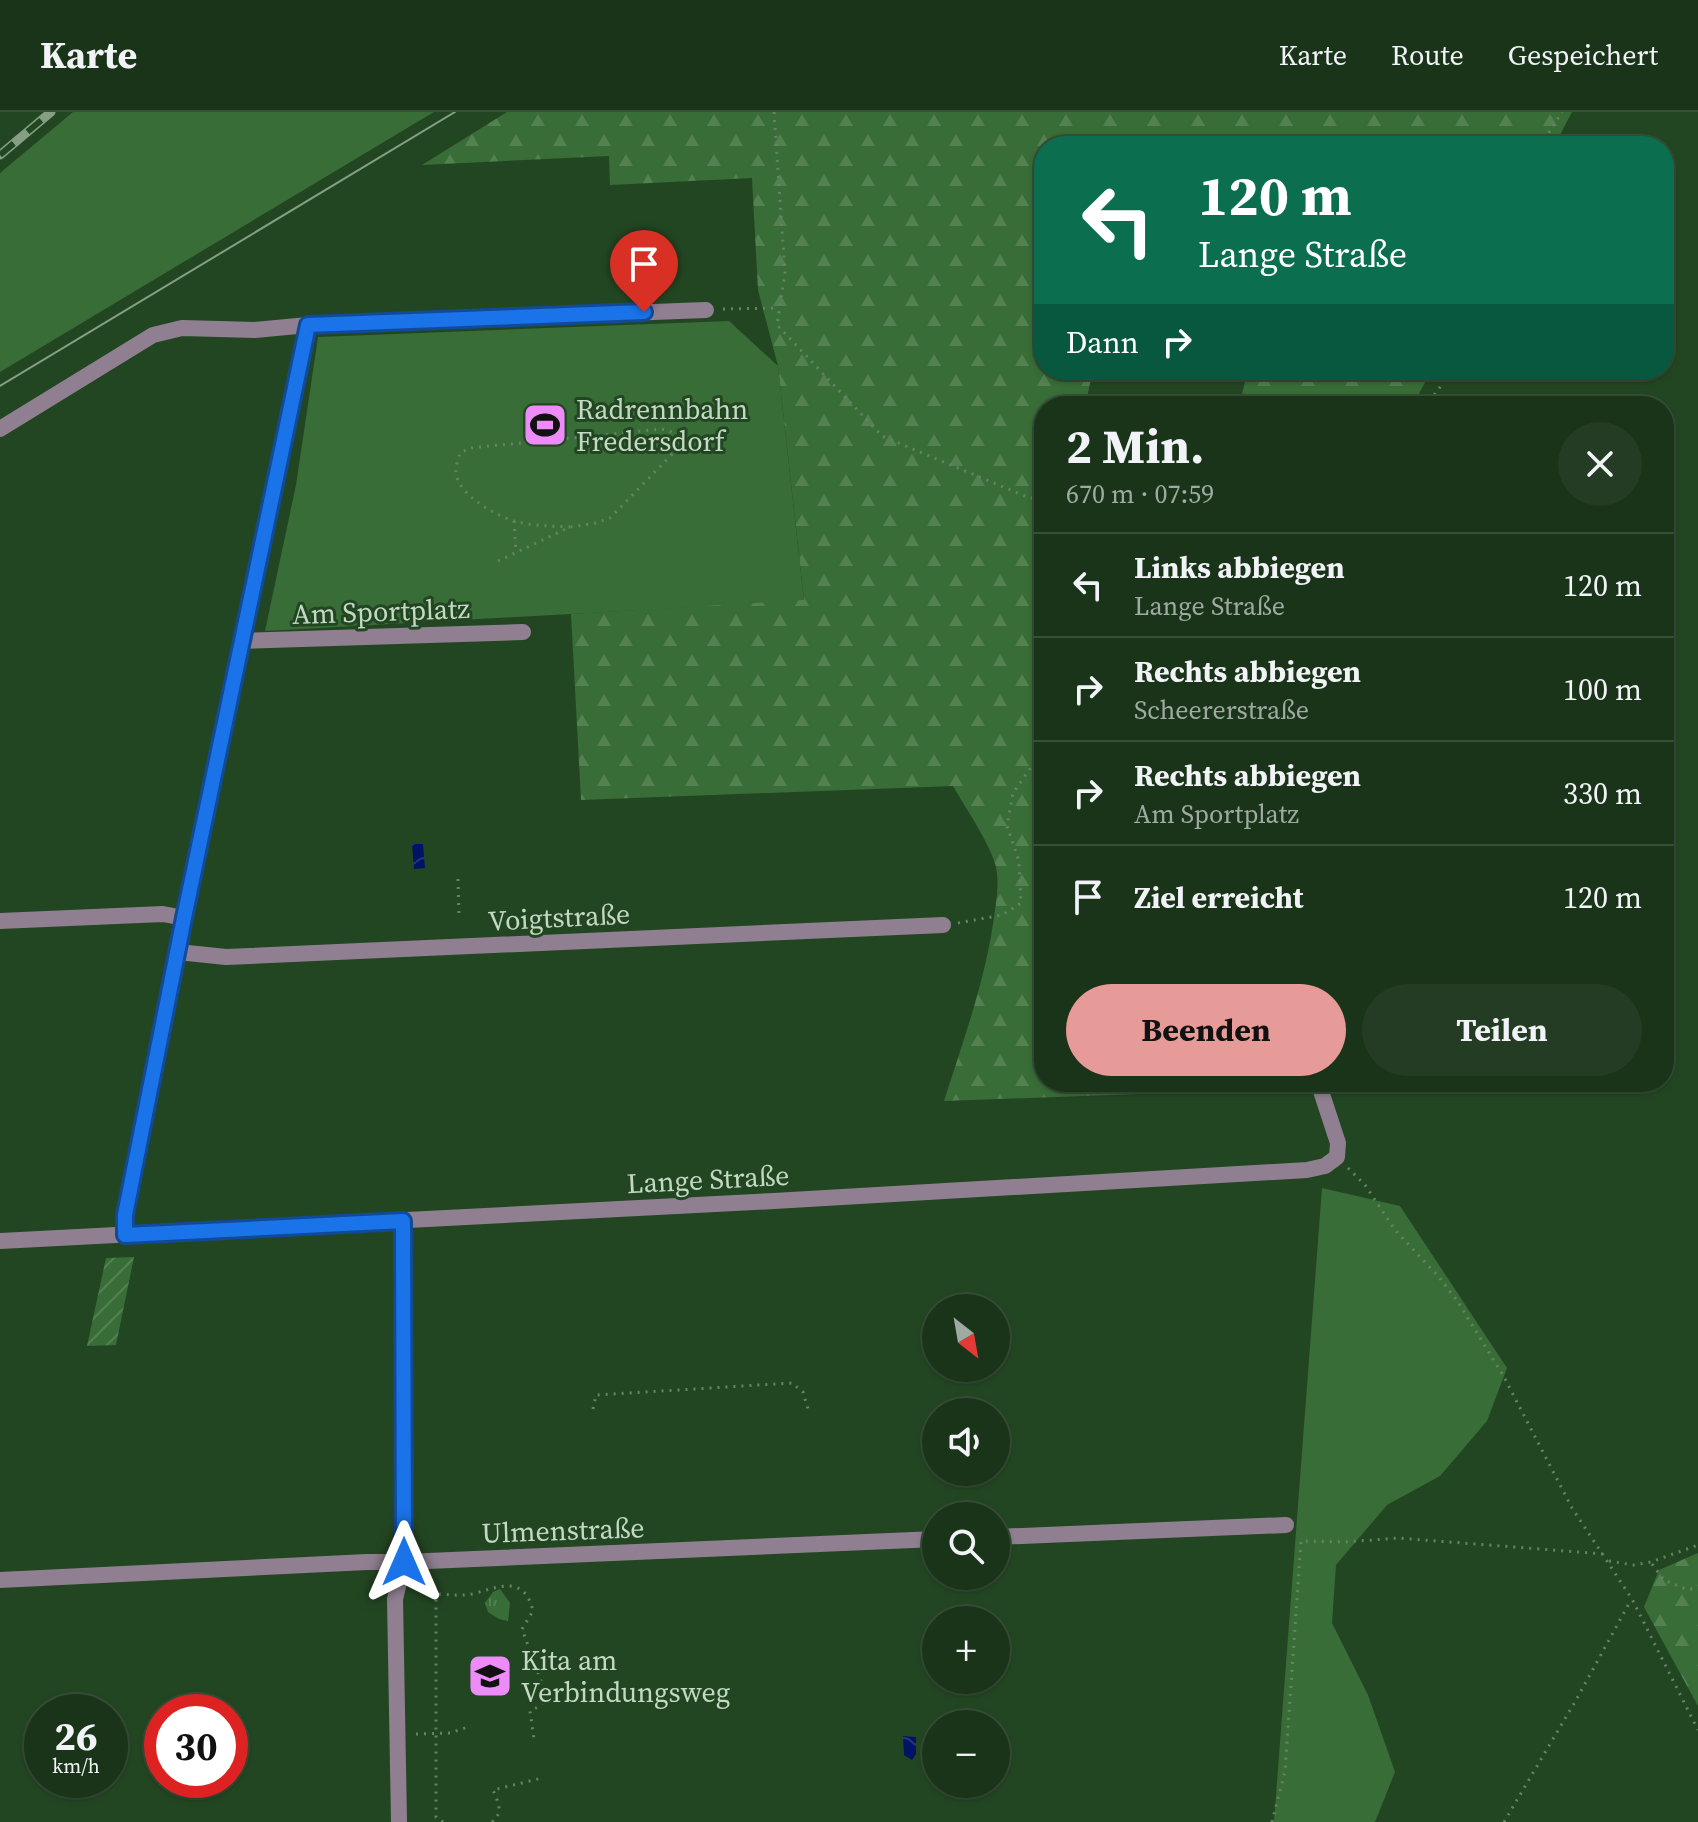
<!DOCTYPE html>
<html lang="de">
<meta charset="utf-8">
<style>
:root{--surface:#1a341a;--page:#233c23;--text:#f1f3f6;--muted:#9faaa2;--line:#384f39;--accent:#e69b98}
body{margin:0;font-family:"Source Serif 4",serif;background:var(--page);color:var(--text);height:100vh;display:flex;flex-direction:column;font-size:30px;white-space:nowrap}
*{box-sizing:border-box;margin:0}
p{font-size:26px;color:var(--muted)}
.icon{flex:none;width:44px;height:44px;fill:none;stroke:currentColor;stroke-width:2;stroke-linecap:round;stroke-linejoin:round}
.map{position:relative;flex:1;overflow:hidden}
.details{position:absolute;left:1034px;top:284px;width:640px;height:696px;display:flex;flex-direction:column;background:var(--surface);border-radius:32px;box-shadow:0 2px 6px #0004,0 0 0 2px var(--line)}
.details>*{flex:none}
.hud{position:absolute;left:1034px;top:24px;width:640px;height:244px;border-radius:32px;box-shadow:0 2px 6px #0004,0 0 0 2px var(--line);background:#0b6e4f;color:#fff;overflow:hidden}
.needle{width:52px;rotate:149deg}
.tools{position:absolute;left:922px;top:1182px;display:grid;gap:16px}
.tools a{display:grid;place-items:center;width:88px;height:88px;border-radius:50%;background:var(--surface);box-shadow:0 2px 6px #0004,0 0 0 2px var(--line);font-size:40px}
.speed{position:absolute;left:24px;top:1582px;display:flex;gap:16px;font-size:40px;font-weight:700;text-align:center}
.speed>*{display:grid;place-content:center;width:104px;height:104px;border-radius:50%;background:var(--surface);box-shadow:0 2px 6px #0004,0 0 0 2px var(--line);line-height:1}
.speed small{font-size:20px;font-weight:400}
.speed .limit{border:12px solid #d22;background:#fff;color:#111}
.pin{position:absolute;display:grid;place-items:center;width:68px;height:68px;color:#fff;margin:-82px -34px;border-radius:50% 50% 50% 0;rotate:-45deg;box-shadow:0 0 8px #0007}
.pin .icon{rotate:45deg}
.me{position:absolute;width:88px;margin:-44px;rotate:0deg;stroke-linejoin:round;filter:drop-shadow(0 0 6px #0008)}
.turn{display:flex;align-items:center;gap:28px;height:168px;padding:0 32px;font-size:36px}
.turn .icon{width:104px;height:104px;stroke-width:2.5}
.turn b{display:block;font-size:56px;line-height:68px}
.then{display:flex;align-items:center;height:76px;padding:0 32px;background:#0003;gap:16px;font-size:30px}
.round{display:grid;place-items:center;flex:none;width:84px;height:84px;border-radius:42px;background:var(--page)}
.summary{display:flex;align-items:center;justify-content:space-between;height:136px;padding:0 32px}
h1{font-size:48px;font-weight:700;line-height:60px}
.button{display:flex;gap:16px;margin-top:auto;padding:16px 32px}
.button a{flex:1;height:92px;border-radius:48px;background:var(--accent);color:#111;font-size:32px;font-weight:700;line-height:92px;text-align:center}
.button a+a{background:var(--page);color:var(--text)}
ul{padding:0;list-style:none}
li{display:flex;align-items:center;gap:24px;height:104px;padding:0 32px;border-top:2px solid var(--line)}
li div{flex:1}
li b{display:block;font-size:30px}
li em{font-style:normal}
header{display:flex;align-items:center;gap:48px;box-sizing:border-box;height:112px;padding:0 40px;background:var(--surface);border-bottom:2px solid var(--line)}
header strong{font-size:38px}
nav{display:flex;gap:44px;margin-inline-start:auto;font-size:28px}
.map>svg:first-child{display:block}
.grass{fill:#386d37}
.forest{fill:url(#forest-firs)}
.park{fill:url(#park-tufts)}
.garden{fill:url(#garden-furrows)}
.water{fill:url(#water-waves)}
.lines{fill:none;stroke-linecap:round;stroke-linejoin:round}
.path{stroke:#668365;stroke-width:3;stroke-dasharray:2 6;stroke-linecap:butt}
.minor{stroke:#8f7f91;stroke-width:16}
.tram{stroke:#859f84;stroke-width:2}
.rail-casing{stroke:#859f84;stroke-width:9}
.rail{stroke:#234622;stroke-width:6;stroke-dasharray:18;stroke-linecap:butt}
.route-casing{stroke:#114b97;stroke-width:20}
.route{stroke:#1a73e8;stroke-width:14}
.labels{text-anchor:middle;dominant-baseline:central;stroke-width:6;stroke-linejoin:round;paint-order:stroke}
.poi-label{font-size:28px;fill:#c4d9c3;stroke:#234622;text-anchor:start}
.street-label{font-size:28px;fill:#c4d9c3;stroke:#234622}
</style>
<header>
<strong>Karte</strong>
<nav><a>Karte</a><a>Route</a><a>Gespeichert</a></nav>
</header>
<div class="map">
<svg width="1698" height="1710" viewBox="0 0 1698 1710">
<defs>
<pattern id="forest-firs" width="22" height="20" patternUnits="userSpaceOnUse" patternTransform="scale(2)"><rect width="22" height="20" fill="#386d37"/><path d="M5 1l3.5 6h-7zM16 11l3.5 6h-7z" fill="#538152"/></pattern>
<pattern id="park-tufts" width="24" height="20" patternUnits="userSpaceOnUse" patternTransform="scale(2)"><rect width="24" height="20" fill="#386d37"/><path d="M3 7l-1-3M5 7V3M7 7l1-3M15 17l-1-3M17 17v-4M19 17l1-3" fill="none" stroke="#538152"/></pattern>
<pattern id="garden-furrows" width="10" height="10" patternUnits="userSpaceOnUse" patternTransform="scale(2)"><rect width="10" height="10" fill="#386d37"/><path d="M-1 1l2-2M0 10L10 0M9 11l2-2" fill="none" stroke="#538152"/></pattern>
<pattern id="water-waves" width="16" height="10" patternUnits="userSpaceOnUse" patternTransform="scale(2)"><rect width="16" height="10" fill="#001364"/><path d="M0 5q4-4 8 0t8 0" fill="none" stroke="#243579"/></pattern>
</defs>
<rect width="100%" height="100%" fill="#234622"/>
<path class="grass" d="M 73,0 L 434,0 L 0,260 L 0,61 Z
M 729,209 L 778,254 L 804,489 L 265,519 L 296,373 L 318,225 Z
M 1322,1076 L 1400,1094 L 1507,1256 L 1487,1309 L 1440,1364 L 1387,1393 L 1336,1453 L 1332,1511 L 1368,1583 L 1395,1660 L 1375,1710 L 1274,1710 Z"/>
<path class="forest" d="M 507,0 L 1572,0 L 1554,34 L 1044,34 L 1044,258 L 1093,258 L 1085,294 L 1044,294 L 1044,970 L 1302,970 L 1303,976 L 944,989 C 964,926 987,864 995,798 C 997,785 999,769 996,755 C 991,733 965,695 953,674 L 581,688 L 571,502 L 804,488 L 778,254 L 758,178 L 752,66 L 610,73 L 609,44 L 422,53 Z
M 1248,258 L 1432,258 L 1412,294 L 1239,294 Z
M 1698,1441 L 1698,1594 L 1644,1495 L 1659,1458 Z"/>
<path class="park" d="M 500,1477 L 510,1491 L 508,1509 L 499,1507 L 488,1500 L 485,1491 L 493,1480 Z"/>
<path class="garden" d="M 134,1145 L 116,1233 L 87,1234 L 106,1146 Z"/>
<path class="water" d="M 412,732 L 423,732 L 425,756 L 414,757 Z
M 903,1624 L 916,1625 L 916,1642 L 912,1648 L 904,1643 Z"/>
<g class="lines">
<path class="path" d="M 774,0 L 785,161 L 777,213 L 882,324 L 1027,385 L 1044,388
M 1540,34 L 1562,0
M 723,197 L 779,196
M 1423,294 L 1437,280 L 1450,258
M 514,409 L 516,441
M 498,449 L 570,415 L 596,411 L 610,406 L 680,334 L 678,322 L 662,317 L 470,336 L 460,341 C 459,346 455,354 456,360 C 457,383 498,405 518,410 C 535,414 552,414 570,415
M 458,767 L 459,805
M 958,811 L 1002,803 L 1021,791 L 1019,749 L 1007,714 L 1013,681 L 1044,637
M 1348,1056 L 1365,1073 L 1395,1118 L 1438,1164 L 1458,1190 L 1504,1265 L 1572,1396 L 1632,1487 L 1698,1618
M 593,1297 L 596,1283 L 792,1271 L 803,1280 L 808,1297
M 1609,1449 L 1633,1453 L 1651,1450 L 1698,1433
M 1652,1452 L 1664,1468 L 1686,1477 L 1698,1477
M 416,1622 L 450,1621 L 471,1614
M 443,1710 L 436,1705 L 436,1486 L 440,1482 C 451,1483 461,1484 472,1482 C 499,1475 524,1462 533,1499 L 522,1517 L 545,1580 C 546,1592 540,1594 530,1599 L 534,1627
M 492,1710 C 504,1701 498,1690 493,1678 L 542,1666
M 1272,1710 L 1285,1659 L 1301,1429 L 1345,1430 L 1398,1426 L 1604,1442
M 1504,1710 L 1576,1588 L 1631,1488"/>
<path class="minor" d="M 0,317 L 153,223 L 182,216 L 255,218 L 308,213 L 706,198
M 242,529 L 523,520
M 0,809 L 163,802 L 184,806
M 178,840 L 226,845 L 943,813
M 125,1123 L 125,1103 L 184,806 L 308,213
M 0,1129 L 774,1089 L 1307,1058 L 1325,1054 L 1337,1045 L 1338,1031 L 1318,970
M 996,1425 L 1286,1413
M 0,1468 L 367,1450 L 404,1450 L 936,1427
M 399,1710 L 395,1487 L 404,1450 L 403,1109"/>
<path class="tram" d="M 0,274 L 455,0"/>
<g class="rail-casing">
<path id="rail" d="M 0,43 L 51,0"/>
</g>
<use href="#rail" class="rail"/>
</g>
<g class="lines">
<g class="route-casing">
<path id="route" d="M 404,1450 L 403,1109 L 125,1123 L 125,1103 L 184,806 L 308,213 L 644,200"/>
</g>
<use href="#route" class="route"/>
</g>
<defs>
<g id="stadium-square" transform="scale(2.3)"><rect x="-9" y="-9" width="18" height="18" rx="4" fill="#ed8cf9" stroke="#234622"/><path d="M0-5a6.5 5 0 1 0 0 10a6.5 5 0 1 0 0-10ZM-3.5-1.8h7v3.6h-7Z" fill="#111"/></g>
<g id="school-square" transform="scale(2.3)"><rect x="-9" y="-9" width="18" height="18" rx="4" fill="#ed8cf9" stroke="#234622"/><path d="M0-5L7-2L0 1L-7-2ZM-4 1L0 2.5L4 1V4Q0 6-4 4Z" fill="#111"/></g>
</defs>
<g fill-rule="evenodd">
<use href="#stadium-square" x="545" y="313"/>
<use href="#school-square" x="490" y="1564"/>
</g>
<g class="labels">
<g class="poi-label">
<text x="576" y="297">Radrennbahn<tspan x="576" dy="32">Fredersdorf</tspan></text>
<text x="521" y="1548">Kita am<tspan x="521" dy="32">Verbindungsweg</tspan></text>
</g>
<g class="street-label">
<text transform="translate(381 499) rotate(-2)">Am Sportplatz</text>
<text transform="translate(559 805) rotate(-3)">Voigtstraße</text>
<text transform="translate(708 1067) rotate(-3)">Lange Straße</text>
<text transform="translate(563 1418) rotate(-2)">Ulmenstraße</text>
</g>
</g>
</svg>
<div class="tools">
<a><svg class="needle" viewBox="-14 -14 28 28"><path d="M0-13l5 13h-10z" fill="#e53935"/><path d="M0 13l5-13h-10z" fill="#9faaa2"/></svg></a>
<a><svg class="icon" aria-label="sound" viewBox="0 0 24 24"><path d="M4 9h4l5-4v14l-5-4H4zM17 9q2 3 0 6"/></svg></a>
<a><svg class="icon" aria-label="search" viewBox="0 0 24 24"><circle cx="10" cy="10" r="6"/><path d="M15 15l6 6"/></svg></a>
<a>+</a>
<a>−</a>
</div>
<div class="speed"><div>26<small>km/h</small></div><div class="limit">30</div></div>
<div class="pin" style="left:644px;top:200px;background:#d93025"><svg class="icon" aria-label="arrive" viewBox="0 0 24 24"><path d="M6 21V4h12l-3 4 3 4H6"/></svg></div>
<svg class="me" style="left:404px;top:1450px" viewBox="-20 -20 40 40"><path d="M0-17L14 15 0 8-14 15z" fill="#1a73e8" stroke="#fff" stroke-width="4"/></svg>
<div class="hud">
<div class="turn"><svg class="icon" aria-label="left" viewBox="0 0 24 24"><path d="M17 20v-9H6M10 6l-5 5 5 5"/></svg><div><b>120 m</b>Lange Straße</div></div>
<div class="then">Dann<svg class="icon" aria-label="right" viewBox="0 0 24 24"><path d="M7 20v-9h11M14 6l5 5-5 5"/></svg></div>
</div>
<section class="details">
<div class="summary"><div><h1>2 Min.</h1><p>670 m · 07:59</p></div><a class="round"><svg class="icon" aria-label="close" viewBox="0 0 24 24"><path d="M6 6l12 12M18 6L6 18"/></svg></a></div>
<ul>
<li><svg class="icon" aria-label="left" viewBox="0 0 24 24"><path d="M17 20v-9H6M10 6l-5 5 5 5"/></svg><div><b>Links abbiegen</b><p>Lange Straße</p></div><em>120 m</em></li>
<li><svg class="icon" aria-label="right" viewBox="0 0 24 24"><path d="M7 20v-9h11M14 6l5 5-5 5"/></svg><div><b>Rechts abbiegen</b><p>Scheererstraße</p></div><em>100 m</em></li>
<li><svg class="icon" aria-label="right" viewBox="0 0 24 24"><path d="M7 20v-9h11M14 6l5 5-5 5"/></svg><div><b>Rechts abbiegen</b><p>Am Sportplatz</p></div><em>330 m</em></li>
<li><svg class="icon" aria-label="arrive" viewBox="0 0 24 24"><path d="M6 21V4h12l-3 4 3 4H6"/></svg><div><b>Ziel erreicht</b></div><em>120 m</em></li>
</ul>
<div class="button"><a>Beenden</a><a>Teilen</a></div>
</section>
</div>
